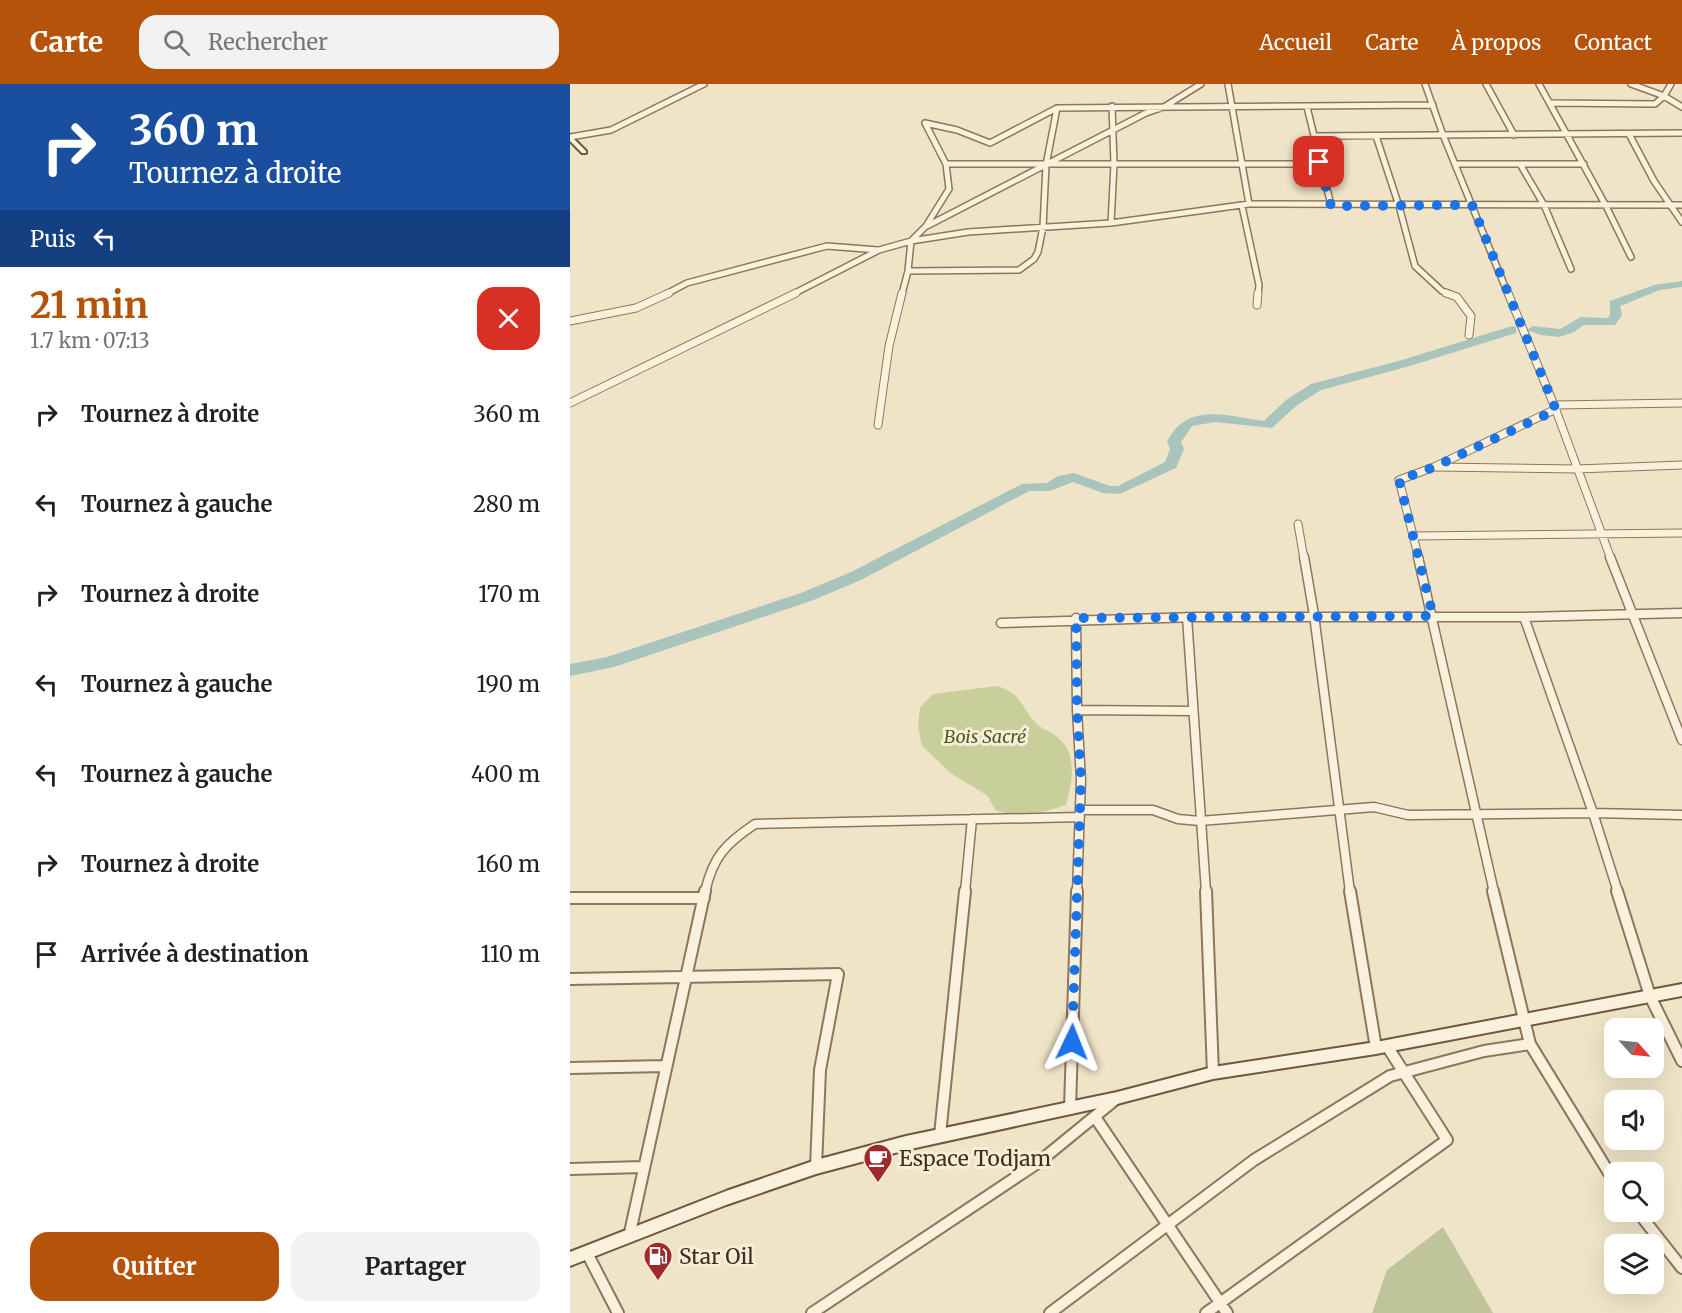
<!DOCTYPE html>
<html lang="fr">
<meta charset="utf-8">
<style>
:root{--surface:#fff;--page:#f2f2f2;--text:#222;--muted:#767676;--accent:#b45309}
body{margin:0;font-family:Merriweather,serif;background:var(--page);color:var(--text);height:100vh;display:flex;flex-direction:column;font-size:22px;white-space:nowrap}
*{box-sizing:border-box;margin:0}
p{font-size:20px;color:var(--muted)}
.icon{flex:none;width:33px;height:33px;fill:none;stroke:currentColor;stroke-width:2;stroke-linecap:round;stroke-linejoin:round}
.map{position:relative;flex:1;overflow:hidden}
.side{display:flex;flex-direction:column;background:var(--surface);width:570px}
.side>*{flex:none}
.top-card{background:#1a4fa0;color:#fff;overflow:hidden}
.needle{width:39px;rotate:117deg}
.controls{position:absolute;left:1034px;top:934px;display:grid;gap:12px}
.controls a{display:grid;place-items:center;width:60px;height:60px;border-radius:12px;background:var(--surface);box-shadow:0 6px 24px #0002;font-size:30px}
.pin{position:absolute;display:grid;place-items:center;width:51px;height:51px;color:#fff;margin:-26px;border-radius:12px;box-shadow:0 3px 9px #0006}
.me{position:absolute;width:66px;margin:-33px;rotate:2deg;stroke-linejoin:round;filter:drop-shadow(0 0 4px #0008)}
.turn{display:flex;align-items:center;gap:21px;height:126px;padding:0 30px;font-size:27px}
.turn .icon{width:78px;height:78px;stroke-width:2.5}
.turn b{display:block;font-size:42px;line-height:51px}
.then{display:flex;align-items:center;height:57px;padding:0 30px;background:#0003;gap:12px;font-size:22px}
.round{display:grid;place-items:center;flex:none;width:63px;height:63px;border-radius:18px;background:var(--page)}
.head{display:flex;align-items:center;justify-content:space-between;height:102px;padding:0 30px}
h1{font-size:36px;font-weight:700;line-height:45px;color:var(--accent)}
.action{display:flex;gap:12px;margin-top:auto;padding:12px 30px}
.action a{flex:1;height:69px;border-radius:18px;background:var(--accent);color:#fff;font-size:24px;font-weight:700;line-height:69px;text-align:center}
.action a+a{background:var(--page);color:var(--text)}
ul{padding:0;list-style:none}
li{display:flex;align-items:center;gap:18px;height:90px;padding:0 30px}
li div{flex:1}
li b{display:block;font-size:22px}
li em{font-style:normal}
header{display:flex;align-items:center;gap:36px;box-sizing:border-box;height:84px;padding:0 30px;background:var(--accent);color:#fff}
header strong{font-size:28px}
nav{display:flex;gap:33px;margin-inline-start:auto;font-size:21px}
.search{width:420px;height:54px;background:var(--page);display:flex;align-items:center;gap:15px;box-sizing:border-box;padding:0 21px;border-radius:18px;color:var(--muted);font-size:22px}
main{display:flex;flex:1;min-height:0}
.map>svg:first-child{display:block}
.green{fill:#c9cf9b}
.cemetery{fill:#bfc49a}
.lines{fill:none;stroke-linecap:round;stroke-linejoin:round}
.river{fill:#a9c4bc;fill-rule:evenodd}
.street-far3-casing{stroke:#8d765c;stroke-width:8}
.street-far2-casing{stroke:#8d765c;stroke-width:9}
.street-far1-casing{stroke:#8d765c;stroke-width:11}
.street-casing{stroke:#8d765c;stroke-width:14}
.secondary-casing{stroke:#6f573f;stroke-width:4}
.street-far3{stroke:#faf1dc;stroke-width:5}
.street-far2{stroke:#faf1dc;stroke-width:7}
.street-far1{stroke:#faf1dc;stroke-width:8}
.street{stroke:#faf1dc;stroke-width:10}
.secondary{fill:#faf1dc;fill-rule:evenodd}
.route{stroke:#1a73e8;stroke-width:10;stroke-dasharray:0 18}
.labels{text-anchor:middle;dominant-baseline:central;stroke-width:6;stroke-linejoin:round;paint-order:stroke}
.park-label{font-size:18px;font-style:italic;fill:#4d5a26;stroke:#f7eed8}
.near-poi-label{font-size:21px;fill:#3d2e20;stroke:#f7eed8;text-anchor:start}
</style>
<header>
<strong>Carte</strong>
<div class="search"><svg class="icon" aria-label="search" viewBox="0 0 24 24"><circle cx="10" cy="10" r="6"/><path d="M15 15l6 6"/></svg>Rechercher</div>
<nav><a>Accueil</a><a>Carte</a><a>À propos</a><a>Contact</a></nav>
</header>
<main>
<section class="side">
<div class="top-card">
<div class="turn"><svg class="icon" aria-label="right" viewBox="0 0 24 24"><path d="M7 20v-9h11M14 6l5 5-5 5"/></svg><div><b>360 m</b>Tournez à droite</div></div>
<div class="then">Puis<svg class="icon" aria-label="left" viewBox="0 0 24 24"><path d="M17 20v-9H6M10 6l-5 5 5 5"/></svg></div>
</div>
<div class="head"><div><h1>21 min</h1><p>1.7 km · 07:13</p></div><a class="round" style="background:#d93025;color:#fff"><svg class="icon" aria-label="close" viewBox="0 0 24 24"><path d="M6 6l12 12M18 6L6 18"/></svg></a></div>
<ul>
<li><svg class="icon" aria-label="right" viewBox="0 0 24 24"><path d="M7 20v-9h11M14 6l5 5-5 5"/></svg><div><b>Tournez à droite</b></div><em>360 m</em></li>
<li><svg class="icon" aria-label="left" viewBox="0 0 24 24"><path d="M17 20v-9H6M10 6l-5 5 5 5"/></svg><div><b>Tournez à gauche</b></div><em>280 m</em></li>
<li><svg class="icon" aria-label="right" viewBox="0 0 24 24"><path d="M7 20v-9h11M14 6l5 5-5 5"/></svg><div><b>Tournez à droite</b></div><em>170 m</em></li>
<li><svg class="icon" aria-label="left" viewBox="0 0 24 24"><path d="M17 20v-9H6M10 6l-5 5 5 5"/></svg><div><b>Tournez à gauche</b></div><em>190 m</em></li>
<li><svg class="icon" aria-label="left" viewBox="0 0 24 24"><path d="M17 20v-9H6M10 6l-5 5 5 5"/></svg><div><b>Tournez à gauche</b></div><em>400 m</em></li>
<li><svg class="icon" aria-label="right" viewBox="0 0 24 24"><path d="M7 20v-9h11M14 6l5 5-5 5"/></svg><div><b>Tournez à droite</b></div><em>160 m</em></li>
<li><svg class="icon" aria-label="arrive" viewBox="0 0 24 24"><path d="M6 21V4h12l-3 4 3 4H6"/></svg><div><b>Arrivée à destination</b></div><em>110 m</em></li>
</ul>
<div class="action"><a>Quitter</a><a>Partager</a></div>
</section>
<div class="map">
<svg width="1112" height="1229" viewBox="0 0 1112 1229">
<rect width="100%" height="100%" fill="#f0e4c8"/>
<path class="green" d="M 427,602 C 453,610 449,621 466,639 C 471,645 480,647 486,652 C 509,669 502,698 496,721 C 473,729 447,734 425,726 L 418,712 L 382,690 L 352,662 L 348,643 L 350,623 L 363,610 Z"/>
<path class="cemetery" d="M 873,1143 L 923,1229 L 802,1229 L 817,1186 Z"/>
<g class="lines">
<path class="river" d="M 1112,197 L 1112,203 L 1090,206 L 1050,222 L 1052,231 L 1045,241 L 1014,241 L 1004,248 L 989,253 L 971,251 L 957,246 L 963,242 L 990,245 L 1011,233 L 1038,234 L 1040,231 L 1040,217 L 1084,201 Z
M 942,242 L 946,243 L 946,249 L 840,282 L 751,306 L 726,322 L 702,344 L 645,338 L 622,342 L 611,358 L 614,365 L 606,384 L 550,410 L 533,409 L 503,398 L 480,407 L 459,407 L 291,496 L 241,517 L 44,583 L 0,592 L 0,580 L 37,573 L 231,509 L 281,488 L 452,400 L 477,399 L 488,392 L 504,389 L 540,402 L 548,402 L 595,378 L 600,365 L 597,358 C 616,317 658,332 694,337 L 716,316 L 741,300 L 832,276 Z"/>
<g class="street-far3-casing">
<path id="street-far3" d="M 658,0 L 679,120
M 855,0 L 873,51 L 938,210
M 916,0 L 944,51
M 969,0 L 1036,122 L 1061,173
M 1101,0 L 1094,12 L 1112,23
M 981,19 L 1085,20 L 1094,12 L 1061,0
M 737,23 L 761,121
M 355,39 L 387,46 L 420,59 L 487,24 L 863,21
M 1059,50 L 1084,97 L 1112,138
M 745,52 L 1112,49
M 806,52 L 829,122 L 845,182 L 872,207 L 880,210
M 0,53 L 41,46 L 134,0
M 376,80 L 750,80
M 886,80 L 1014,80
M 950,80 L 974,121 L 1001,185
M 672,122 L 689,201 L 688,210
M 541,139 L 544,80 L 542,22
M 357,142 L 576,29 L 594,23 L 631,0
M 338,187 L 449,186 L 464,175 L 468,168 L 473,143 L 476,81 L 487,24
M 96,210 L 117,199 L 257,162 L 308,166
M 223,210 L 309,166 L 341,157 L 398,148 L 541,139 L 679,120 L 1112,121
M 332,210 L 338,187 L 341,157 L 356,142 L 379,105 L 376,80 L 355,39"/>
</g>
<g class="street-far2-casing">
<path id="street-far2" d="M 876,209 L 887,213 L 901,232 L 899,251
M 938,209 L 984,321 L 1041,475
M 687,221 L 688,209
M 0,237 L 66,224 L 99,209
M 0,319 L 226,209
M 984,321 L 1112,319
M 308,341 L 319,262 L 332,209
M 867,383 L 1007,385 L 1112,381
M 728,440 L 734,475
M 843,452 L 1112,449
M 849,475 L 829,396 L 864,383 L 986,325"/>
</g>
<g class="street-far1-casing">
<path id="street-far1" d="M 734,473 L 744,531 L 780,808
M 848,473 L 924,808
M 1040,473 L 1112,656
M 617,533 L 636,808
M 954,533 L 1023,729 L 1048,808
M 506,534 L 507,626 L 511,696 L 507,808
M 431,539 L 627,533 L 953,533 L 1112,529
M 507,626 L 623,627
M 510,726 L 583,726 L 608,735 L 630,737 L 804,723 L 838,731 L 1023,729 L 1112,731
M 135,808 C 143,773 155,760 185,740 L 510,733
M 395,808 L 402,735"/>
</g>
<g class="street-casing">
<path id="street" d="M 636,807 L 643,989
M 780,807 L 806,964
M 923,807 L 960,960 L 1044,1097
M 1047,807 L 1080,912 L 1112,977
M 0,814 L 134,814
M 0,895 L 268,890 L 250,986 L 246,1083
M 0,984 L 95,982
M 500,1024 L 507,807
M 525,1033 L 657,1229
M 370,1051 L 395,807
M 0,1085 L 73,1083
M 1068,1128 L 1112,1184
M 59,1153 L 135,807
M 17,1169 L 48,1229
M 242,1229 L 469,1078 L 546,1015
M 480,1229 L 684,1076 L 820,992 L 914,967 L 960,960
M 636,1229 L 877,1056 L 817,962"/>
</g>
<g class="secondary-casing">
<path id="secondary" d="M 0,51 L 16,67 L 16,69 L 12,69 L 0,57 Z
M 1112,900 L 1112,912 L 806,970 L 643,995 L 547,1020 L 336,1066 L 246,1090 L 156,1121 L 0,1182 L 0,1168 L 156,1107 L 246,1076 L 336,1052 L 547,1008 L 643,983 L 806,958 Z"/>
</g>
<use href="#street-far3" class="street-far3"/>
<use href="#street-far2" class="street-far2"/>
<use href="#street-far1" class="street-far1"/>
<use href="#street" class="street"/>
<use href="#secondary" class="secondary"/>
</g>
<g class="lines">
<path class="route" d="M 502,958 L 511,696 L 507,626 L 506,534 L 863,532 L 829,396 L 864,383 L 986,326 L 902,121 L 761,122 L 749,78"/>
</g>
<defs>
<g id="cafe-pin" transform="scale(1.5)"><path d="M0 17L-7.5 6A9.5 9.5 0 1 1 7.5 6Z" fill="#9e2a2b" stroke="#f7eed8"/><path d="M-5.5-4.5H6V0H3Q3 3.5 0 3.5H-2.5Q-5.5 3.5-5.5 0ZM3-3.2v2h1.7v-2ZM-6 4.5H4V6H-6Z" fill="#fff"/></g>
<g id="fuel-pin" transform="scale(1.5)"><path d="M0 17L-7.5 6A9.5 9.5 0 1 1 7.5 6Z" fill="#9e2a2b" stroke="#f7eed8"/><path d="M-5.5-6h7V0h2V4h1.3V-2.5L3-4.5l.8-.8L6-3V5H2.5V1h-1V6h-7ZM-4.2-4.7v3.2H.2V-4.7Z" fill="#fff"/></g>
</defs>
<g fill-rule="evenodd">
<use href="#cafe-pin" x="308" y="1074"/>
<use href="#fuel-pin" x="88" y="1172"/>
</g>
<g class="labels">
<g class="park-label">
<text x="415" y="652">Bois Sacré</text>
</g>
<g class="near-poi-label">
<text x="329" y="1074">Espace Todjam</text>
<text x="109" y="1172">Star Oil</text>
</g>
</g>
</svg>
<div class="controls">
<a><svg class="needle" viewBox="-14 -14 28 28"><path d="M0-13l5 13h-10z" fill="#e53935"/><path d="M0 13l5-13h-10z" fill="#767676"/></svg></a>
<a><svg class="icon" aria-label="sound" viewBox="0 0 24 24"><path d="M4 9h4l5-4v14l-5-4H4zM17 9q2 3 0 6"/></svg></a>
<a><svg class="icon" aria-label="search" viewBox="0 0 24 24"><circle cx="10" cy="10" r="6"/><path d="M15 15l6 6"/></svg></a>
<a><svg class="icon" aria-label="layers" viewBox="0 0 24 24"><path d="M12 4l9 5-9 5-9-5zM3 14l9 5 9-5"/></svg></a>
</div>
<div class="pin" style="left:749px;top:78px;background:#d93025"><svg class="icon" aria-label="arrive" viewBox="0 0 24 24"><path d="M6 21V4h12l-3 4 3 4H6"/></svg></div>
<svg class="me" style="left:502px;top:958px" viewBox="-20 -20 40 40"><path d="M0-17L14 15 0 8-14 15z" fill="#1a73e8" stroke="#fff" stroke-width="4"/></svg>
</div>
</main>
